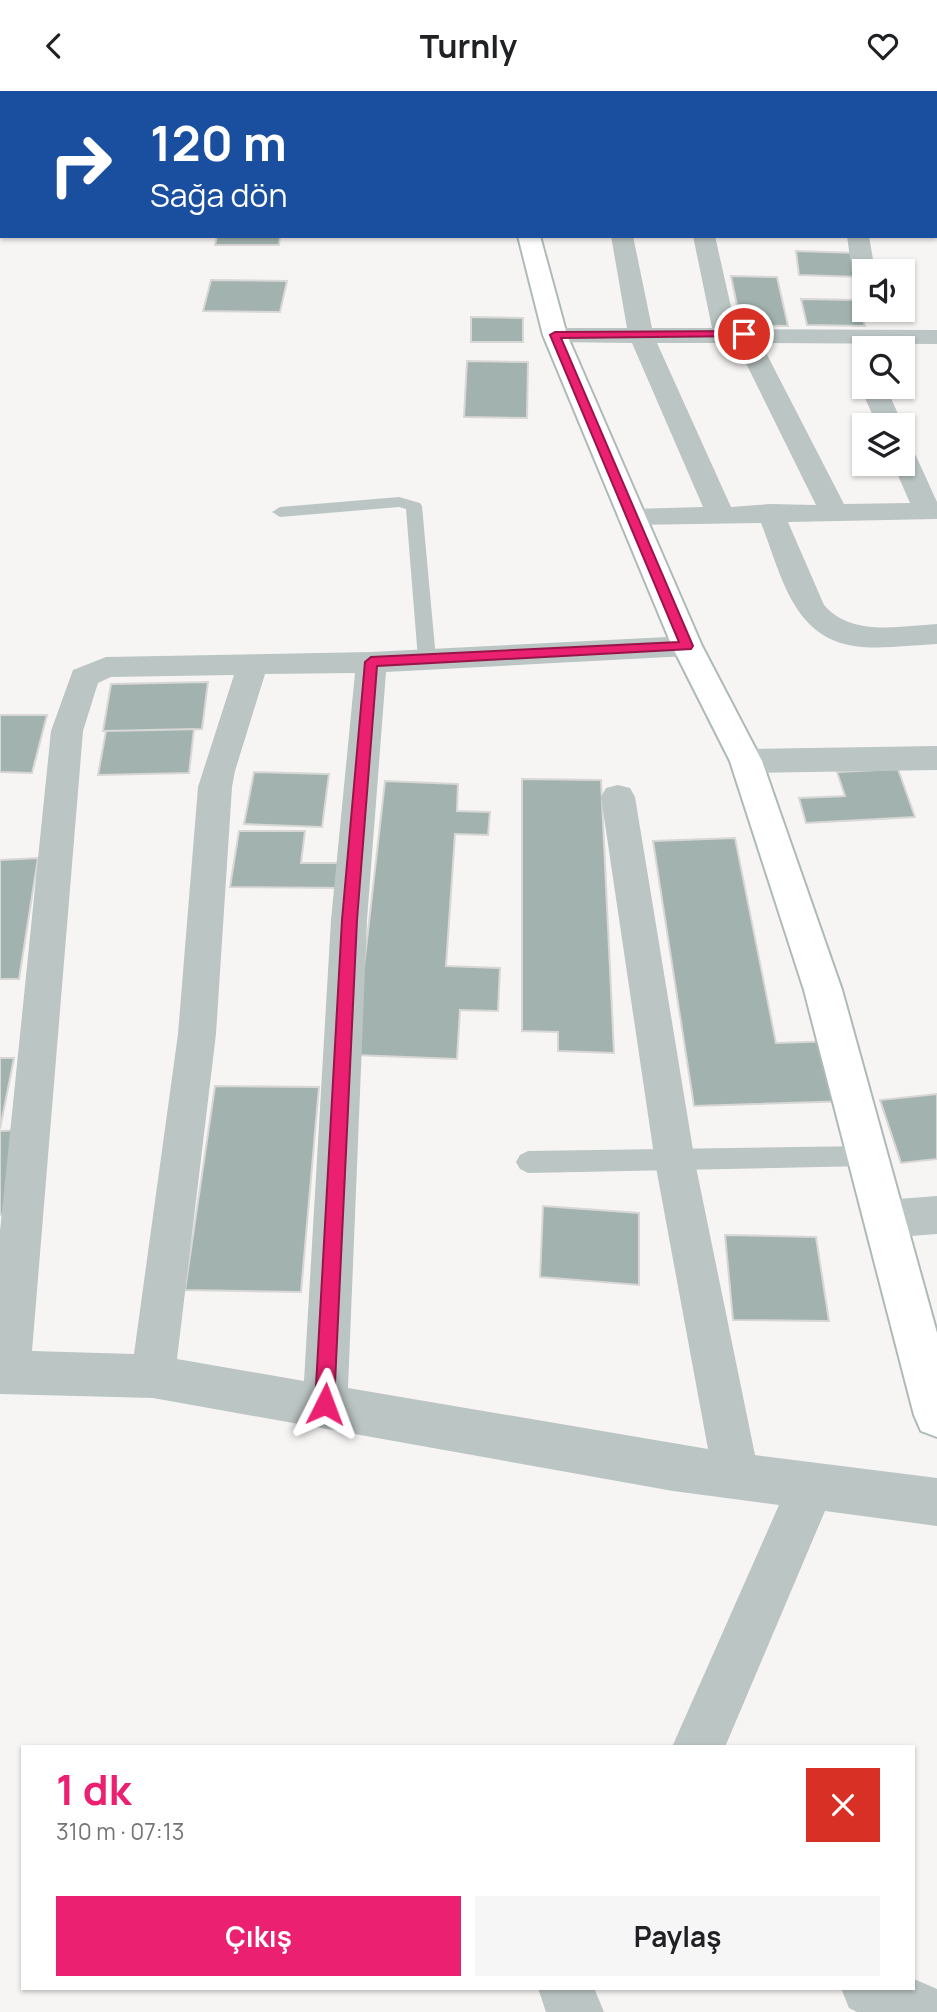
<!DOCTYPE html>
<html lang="tr">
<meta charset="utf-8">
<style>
:root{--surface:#fff;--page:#f6f6f6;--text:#202124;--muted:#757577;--accent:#eb2071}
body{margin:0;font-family:Manrope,sans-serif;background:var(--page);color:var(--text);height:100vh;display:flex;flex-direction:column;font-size:26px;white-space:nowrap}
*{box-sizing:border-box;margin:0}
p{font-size:23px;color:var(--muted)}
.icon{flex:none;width:38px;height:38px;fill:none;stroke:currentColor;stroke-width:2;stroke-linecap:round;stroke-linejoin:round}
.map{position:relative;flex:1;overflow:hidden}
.details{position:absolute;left:21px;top:1654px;width:894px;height:245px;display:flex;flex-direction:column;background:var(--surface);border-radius:0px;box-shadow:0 2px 5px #0004}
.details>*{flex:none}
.hud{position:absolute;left:0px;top:0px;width:938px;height:147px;box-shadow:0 2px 5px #0004;background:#1a4fa0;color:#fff;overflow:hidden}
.fabs{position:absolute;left:852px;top:168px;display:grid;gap:14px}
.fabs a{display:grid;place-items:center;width:63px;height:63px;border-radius:0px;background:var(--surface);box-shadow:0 2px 5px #0004;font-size:35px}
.pin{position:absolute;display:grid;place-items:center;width:60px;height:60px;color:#fff;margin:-30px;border:4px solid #fff;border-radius:50%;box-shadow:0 2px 7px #0007}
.me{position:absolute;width:77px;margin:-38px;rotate:3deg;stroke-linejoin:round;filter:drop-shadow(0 0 5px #0008)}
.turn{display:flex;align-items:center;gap:24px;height:147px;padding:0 35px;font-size:32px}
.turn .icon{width:91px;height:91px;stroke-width:2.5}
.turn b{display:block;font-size:49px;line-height:60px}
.round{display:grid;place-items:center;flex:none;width:74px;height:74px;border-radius:0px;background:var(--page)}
.summary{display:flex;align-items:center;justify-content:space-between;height:119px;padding:0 35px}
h1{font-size:42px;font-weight:700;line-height:52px;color:var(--accent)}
.button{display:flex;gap:14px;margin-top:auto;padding:14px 35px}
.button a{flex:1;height:80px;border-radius:0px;background:var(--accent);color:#fff;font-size:28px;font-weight:700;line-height:80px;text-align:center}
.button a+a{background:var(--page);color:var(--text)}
header{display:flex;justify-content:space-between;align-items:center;height:91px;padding:0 35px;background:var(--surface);font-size:32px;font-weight:700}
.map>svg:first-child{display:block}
.building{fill:#a2b3af;stroke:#d9d7d6;stroke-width:2}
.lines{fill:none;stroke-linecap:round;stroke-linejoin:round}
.secondary-casing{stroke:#aebab8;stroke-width:4}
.lane{fill:#bbc5c3;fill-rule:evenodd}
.street{fill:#bbc5c3;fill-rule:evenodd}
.secondary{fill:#fff;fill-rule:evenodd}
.route{fill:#eb2071;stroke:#991549;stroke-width:2}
</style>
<header><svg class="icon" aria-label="back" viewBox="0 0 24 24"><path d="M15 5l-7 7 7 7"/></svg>Turnly<svg class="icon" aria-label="heart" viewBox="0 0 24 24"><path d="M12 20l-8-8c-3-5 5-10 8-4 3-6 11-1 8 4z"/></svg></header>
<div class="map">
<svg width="937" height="1921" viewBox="0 0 937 1921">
<rect width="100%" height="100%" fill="#f7f5f4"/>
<path class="building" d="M 106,0 L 169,0 L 169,2 L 106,2 Z
M 810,0 L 874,0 L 810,2 Z
M 217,145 L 280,145 L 279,154 L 215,154 Z
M 796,160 L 857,162 L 861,186 L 799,184 Z
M 731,185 L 777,186 L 788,235 L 741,234 Z
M 211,189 L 287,190 L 280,221 L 203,220 Z
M 801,208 L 858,209 L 865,235 L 807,234 Z
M 471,226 L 523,227 L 523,251 L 471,251 Z
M 467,270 L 528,271 L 527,327 L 464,326 Z
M 208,591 L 202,638 L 103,640 L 111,593 Z
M 0,624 L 47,624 L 32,682 L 0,681 Z
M 194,638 L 189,682 L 98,684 L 106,640 Z
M 898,678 L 915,726 L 806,732 L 799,707 L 845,705 L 837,681 Z
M 254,681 L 329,683 L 322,736 L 244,733 Z
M 522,688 L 601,689 L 614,962 L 558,960 L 558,941 L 522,940 Z
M 385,690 L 458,693 L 457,720 L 490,721 L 488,744 L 455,743 L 446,875 L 500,877 L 498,920 L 460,919 L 457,968 L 354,964 Z
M 239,740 L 305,740 L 301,772 L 347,772 L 345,797 L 230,796 Z
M 735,747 L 776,952 L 837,950 L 852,1010 L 694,1015 L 653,750 Z
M 38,767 L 19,888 L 0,888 L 0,769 Z
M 0,967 L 14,967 L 0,1038 Z
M 215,995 L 319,996 L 301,1201 L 185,1199 Z
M 937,1003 L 937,1068 L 901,1072 L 880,1009 Z
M 19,1039 L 4,1123 L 0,1124 L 0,1040 Z
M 543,1115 L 639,1122 L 639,1194 L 540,1186 Z
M 725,1144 L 816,1146 L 829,1230 L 733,1229 Z"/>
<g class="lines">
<g class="secondary-casing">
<path id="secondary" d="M 492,0 L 512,0 L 513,2 L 493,2 Z
M 2,106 L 2,120 L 0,121 L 0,107 Z
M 936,108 L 937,108 L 937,122 L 936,122 Z
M 518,145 L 540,145 L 567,244 L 702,555 L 762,670 L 842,899 L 937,1242 L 937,1346 L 921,1340 L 914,1324 L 804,899 L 730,670 L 672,555 L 543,244 Z"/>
</g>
<path class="lane" d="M 69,0 L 81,0 L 81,2 L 69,2 Z
M 170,0 L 182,0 L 182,2 L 170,2 Z
M 399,406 L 420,412 L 422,415 L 436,568 L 427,574 L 418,568 L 406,418 L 399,416 L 280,426 L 272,421 L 280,416 Z
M 868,1055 L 876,1058 L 880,1065 L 876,1072 L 868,1075 L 528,1082 L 520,1078 L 516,1071 L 520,1064 L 528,1060 Z"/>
<path class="street" d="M 285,0 L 305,0 L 305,2 L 285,2 Z
M 601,0 L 621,0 L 600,2 Z
M 697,0 L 717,0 L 717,2 L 697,2 Z
M 788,0 L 808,0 L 808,2 L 788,2 Z
M 900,0 L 920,0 L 920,2 L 900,2 Z
M 0,22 L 2,22 L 2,34 L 0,34 Z
M 936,31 L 937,31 L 937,43 L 936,43 Z
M 936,93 L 937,93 L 937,110 L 936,109 Z
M 611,145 L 633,145 L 652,237 L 712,237 L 693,145 L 715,145 L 736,238 L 937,239 L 937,253 L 761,252 L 844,413 L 910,412 L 893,373 L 903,373 L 903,357 L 912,359 L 916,365 L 937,411 L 937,428 L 788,431 L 824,514 C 852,546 899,535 937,533 L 937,553 C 912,554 886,558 862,556 C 793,551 782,485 761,432 L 631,434 L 621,432 L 617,426 L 621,420 L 631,418 L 703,416 L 632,252 L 555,251 L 546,249 L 543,244 L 546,239 L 555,237 L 627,237 ZM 657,252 L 736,252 L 816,414 L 770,413 L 731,416 Z
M 847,145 L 869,145 L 875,180 L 864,180 L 864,188 L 856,186 L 852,181 Z
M 864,291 L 864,296 L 886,296 L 903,334 L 877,334 L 860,296 Z
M 687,545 L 698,548 L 702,555 L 698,562 L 687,565 L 386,581 L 367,829 L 348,1297 L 708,1358 L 655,1071 L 601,706 L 606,697 L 618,694 L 630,697 L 635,706 L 695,1071 L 755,1364 L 937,1387 L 937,1435 L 825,1420 L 725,1656 L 672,1656 L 779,1414 L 673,1400 L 153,1307 L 0,1303 L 0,1140 L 51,640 L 73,579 L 106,566 L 371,561 ZM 355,582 L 331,829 L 304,1290 L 177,1268 L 216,943 L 232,696 L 235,680 L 265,583 ZM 234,584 L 198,696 L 178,943 L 134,1263 L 32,1260 L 83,640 L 98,592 L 111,586 Z
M 937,655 L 937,679 L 746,682 L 734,678 L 730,670 L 734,662 L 746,658 Z
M 937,1105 L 937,1143 L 885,1147 L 870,1141 L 864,1128 L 870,1115 L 885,1109 Z
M 914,1888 L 937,1898 L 937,1921 L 857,1921 L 849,1917 L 841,1897 L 914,1897 Z
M 538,1897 L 594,1897 L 604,1921 L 546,1921 Z"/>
<use href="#secondary" class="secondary"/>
</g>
<path class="route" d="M 744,240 L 749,243 L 748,245 L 561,247 L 693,555 L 691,558 L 377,575 L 357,829 L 334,1313 L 331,1320 L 325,1322 L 318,1320 L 315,1313 L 342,829 L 365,571 L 371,566 L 679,551 L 550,244 L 555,241 Z"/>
</svg>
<div class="fabs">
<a><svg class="icon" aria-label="sound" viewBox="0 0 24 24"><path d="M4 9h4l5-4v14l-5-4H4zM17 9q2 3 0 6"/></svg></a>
<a><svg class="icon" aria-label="search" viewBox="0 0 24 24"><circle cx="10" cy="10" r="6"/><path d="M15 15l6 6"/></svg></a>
<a><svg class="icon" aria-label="layers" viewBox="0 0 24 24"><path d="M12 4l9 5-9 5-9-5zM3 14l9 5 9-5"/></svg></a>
</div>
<div class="pin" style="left:744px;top:243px;background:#d93025"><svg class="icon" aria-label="arrive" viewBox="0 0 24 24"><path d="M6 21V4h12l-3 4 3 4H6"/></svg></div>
<svg class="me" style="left:325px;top:1313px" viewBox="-20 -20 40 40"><path d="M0-17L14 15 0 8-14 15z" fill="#eb2071" stroke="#fff" stroke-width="4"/></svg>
<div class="hud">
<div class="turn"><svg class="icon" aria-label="right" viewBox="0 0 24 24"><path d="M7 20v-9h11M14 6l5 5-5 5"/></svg><div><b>120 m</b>Sağa dön</div></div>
</div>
<section class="details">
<div class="summary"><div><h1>1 dk</h1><p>310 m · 07:13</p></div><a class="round" style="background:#d93025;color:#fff"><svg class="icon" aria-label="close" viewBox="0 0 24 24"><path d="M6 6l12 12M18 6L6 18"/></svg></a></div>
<div class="button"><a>Çıkış</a><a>Paylaş</a></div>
</section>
</div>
